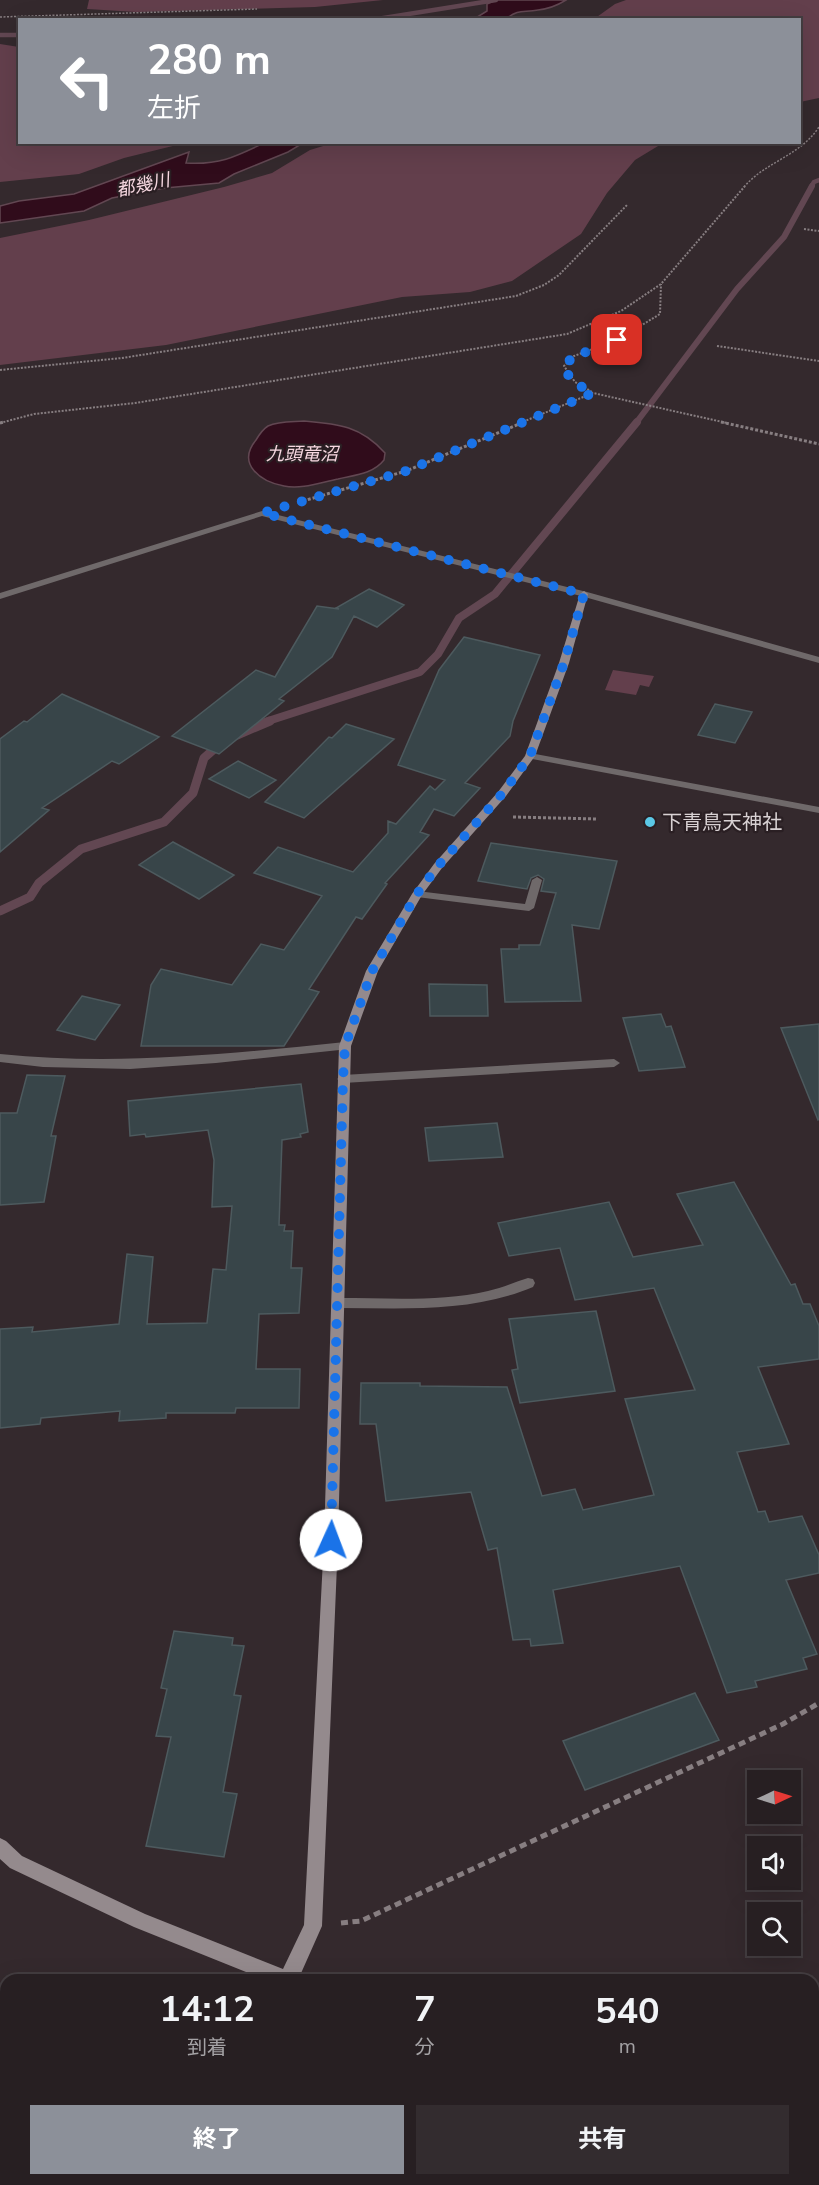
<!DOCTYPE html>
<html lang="ja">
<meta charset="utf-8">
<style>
:root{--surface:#271f22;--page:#332c2f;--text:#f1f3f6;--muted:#a4a2a5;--line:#433d40;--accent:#8c9099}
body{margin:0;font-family:"Nunito Sans","Noto Sans JP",sans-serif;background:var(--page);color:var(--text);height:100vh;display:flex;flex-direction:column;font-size:22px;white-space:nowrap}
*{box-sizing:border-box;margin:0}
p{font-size:20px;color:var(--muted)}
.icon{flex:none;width:33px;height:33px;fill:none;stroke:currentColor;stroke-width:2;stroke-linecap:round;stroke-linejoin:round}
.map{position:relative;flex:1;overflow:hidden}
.side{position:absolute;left:0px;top:1974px;width:819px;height:212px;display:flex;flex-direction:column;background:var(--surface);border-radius:18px 18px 0 0;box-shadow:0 6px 24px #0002,0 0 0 2px var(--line)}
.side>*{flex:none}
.guide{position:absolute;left:18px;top:18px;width:783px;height:126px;border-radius:0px;box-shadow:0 6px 24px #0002,0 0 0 2px var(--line);background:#8c9099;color:#fff;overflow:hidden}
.needle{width:39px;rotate:86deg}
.buttons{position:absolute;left:747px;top:1770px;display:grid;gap:12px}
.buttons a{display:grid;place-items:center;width:54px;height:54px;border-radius:0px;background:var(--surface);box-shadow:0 6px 24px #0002,0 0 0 2px var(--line);font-size:30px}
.pin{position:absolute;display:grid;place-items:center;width:51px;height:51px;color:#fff;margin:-26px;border-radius:12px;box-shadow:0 3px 9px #0006}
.me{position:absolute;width:66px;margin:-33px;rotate:2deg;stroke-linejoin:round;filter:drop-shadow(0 0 4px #0008)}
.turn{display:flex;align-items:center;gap:21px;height:126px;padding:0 30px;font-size:27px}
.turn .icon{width:78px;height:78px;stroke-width:2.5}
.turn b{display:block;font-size:42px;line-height:51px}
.eta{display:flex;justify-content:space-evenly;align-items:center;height:102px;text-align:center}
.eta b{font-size:36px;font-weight:700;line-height:42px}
.primary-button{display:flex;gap:12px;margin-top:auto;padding:12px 30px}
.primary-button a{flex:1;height:69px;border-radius:0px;background:var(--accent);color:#fff;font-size:24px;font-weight:700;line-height:69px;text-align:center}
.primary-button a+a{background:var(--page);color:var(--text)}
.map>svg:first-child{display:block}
.green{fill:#633f4c}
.water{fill:#300c1b;stroke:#624752;stroke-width:1.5}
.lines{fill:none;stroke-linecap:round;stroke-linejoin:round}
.stream-far3{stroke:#624752;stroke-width:4.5}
.stream-far2{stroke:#624752;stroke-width:6}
.stream-far1{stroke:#624752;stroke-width:8}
.stream{stroke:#624752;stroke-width:9}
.building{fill:#384549;stroke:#4d5a5e;stroke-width:1.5}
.path-far3{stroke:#877e81;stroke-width:1.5;stroke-dasharray:2 1.5;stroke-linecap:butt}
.path-far2{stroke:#877e81;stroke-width:2;stroke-dasharray:2 1.5;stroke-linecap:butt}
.path-far1{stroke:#877e81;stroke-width:3;stroke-dasharray:3 2;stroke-linecap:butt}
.path{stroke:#877e81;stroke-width:5;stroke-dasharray:7 4.5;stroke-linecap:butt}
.lane{fill:#6f696a;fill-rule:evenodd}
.street{fill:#6f696a;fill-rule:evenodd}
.secondary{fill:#948a8d;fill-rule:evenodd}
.route{stroke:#1a73e8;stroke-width:10;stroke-dasharray:0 18}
.poi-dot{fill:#5bc8e6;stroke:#2a1f23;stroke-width:2}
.labels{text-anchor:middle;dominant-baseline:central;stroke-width:4.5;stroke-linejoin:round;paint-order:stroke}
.far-water-label{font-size:18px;font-style:italic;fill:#f6d7e0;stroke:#2a1f23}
.poi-label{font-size:20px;fill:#d8d1d3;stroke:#2a1f23;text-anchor:start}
</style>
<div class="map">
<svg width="819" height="2185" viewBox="0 0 819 2185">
<rect width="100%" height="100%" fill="#34292d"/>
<path class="green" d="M 89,0 L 383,0 L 315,7 L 136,12 L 87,9 Z
M 626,0 L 819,0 L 819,98 L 800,102 L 800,20 L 594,19 L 615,4 Z
M 0,44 L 19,47 L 20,142 L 185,143 L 124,158 L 79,174 L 0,182 Z
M 333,143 L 663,143 L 635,160 L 607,193 L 581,234 L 512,281 L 470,292 L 402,297 L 166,345 L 0,365 L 0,238 L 89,220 L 224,187 L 272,173 L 310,150 Z
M 613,670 L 654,676 L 649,687 L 640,685 L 636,695 L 605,690 Z"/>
<path class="water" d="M 496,0 L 566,0 C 558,5 547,9 538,10 C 524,13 519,8 506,19 L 474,19 L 487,11 L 487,4 Z
M 264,143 L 303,143 L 288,152 L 234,174 L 219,183 L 165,188 L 112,198 L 84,211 L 0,223 L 0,206 L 19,201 L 74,194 L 189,152 L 186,163 C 219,165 235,157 264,143 Z
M 304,421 C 339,424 361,426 385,453 L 384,460 C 373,474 355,475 338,479 C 322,482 301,490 284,486 C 261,482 236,464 256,440 C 259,435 263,429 268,426 C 279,421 293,422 304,421 Z"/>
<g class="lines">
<path class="stream-far3" d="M 371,20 L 496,0
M 0,35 L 20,35
M 811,187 L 814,182 L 819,180"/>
<path class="stream-far2" d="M 636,423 L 737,289 L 784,237 L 812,186"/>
<path class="stream-far1" d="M 265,722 L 420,672 L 438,654 L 459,618 L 495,594 L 637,422"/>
<path class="stream" d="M 237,735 L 270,721
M 0,911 L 30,897 L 39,883 L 81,849 L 164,822 L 193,793 L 204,758 L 221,743"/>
</g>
<path class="building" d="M 369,589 L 404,605 L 377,627 L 354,616 L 332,657 L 279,699 L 284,701 L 219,754 L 172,736 L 256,670 L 275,677 L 317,606 L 339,609 L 336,608 Z
M 464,637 L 540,655 L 513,721 L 510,736 L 465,783 L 480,788 L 454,816 L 434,809 L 420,832 L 429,835 L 385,883 L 387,884 L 362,919 L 356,917 L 309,989 L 319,992 L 284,1046 L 141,1046 L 151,985 L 161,969 L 232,985 L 261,944 L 284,950 L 322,896 L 254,873 L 278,847 L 353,872 L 388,833 L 388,821 L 396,824 L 430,786 L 435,790 L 445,780 L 398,765 L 439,670 Z
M 62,694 L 159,737 L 119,764 L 112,761 L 42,808 L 49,810 L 0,852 L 0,739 L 24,721 L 27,722 Z
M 715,704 L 752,712 L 735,743 L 698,735 Z
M 346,724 L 394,739 L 304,818 L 265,802 L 329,737 L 332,738 Z
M 238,761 L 276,780 L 249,798 L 209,779 Z
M 173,842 L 234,875 L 199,899 L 139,865 Z
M 491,843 L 617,861 L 599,929 L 572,925 L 581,1001 L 505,1002 L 501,949 L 519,949 L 519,945 L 540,945 L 556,893 L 541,891 L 544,879 L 538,875 L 531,878 L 527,889 L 478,881 Z
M 429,984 L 487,985 L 488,1016 L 430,1016 Z
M 82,996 L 120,1005 L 95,1040 L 57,1030 Z
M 661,1014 L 666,1027 L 671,1026 L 685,1067 L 639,1071 L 623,1018 Z
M 819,1024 L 819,1119 L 818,1120 L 781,1028 Z
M 27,1075 L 65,1076 L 51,1136 L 56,1136 L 44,1202 L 0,1205 L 0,1113 L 17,1113 Z
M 301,1084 L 308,1132 L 300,1134 L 301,1137 L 282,1140 L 279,1225 L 285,1225 L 284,1231 L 293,1231 L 291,1268 L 302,1268 L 299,1313 L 259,1314 L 256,1369 L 300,1369 L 299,1408 L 236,1408 L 235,1413 L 166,1413 L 166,1418 L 119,1421 L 120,1411 L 41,1418 L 40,1424 L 0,1428 L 0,1329 L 33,1327 L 32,1332 L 119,1324 L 127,1254 L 153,1257 L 147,1324 L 207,1323 L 213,1269 L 226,1270 L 232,1206 L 212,1207 L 214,1160 L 208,1130 L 146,1137 L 145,1134 L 130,1136 L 128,1101 Z
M 497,1123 L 503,1157 L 429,1161 L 425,1128 Z
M 734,1182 L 791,1285 L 795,1284 L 803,1304 L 810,1304 L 819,1326 L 819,1359 L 758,1367 L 789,1444 L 737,1452 L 758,1512 L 765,1511 L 769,1522 L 802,1516 L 819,1555 L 819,1573 L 786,1580 L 817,1654 L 803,1658 L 807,1669 L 755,1681 L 757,1687 L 727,1693 L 680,1566 L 553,1590 L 563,1643 L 531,1646 L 530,1639 L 513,1640 L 497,1548 L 488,1550 L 471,1492 L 386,1501 L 376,1424 L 360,1424 L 361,1383 L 420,1383 L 420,1386 L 507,1387 L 542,1496 L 575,1489 L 583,1510 L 654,1495 L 625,1399 L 695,1390 L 654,1288 L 575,1300 L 560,1248 L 509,1256 L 498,1223 L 609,1202 L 633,1257 L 703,1245 L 677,1194 Z
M 596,1311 L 615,1391 L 520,1403 L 512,1370 L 518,1369 L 509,1319 Z
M 174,1631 L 233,1638 L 232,1645 L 244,1646 L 234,1695 L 241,1696 L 223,1792 L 237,1794 L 224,1857 L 146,1846 L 171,1737 L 156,1736 L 167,1689 L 161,1688 Z
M 695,1693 L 719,1740 L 585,1790 L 563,1741 Z"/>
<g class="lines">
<path class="path-far3" d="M 0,17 L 257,9
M 744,187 C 765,162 800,156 819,127"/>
<path class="path-far2" d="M 804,229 L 819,231
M 717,346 L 819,361
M 0,370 L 122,358 L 516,296 L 544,285 L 559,275 L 628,204
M 592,392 L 575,382 L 564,366 L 574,356 L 619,339 L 660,314 L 661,284
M 0,423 L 34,414 L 135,403 L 567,334 L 621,311 L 661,284 L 745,186
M 520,423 L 593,393 L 727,423"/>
<path class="path-far1" d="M 721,422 L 819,444
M 0,423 L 4,422
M 303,501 L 406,471 L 524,422
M 513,817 L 598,819"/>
<path class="path" d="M 341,1923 L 361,1921 L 783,1724 L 819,1703
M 220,2185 L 222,2180"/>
<path class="lane" d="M 537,877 L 542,880 L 534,908 L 529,911 L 417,897 L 412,894 L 417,891 L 525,904 L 532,880 Z
M 614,1059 L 620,1063 L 614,1067 L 343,1083 L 337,1079 L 343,1075 Z
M 528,1278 L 533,1279 L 535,1283 L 533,1287 C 471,1313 405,1308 339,1308 L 334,1307 L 332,1303 L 334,1299 L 339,1298 C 388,1298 440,1302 488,1291 C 502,1288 515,1282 528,1278 Z"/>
<path class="street" d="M 262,511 L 587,592 L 819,657 L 819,663 L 581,596 L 262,516 L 0,599 L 0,593 Z
M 530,753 L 819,807 L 819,813 L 527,758 L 527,754 Z
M 345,1042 L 351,1046 L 349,1049 L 216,1063 L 130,1069 L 43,1067 L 0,1062 L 0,1054 C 117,1066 229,1054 345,1042 Z"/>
<path class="secondary" d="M 584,591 L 588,594 L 569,663 L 535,756 L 506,796 L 442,868 L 422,895 L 378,971 L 351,1046 L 338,1540 L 322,1926 L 298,1980 L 266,1980 L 134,1927 L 10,1868 L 0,1859 L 0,1838 L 6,1841 L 22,1856 L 145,1914 L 283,1969 L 304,1925 L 324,1540 L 339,1046 L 366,971 L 412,894 L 434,864 L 498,792 L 525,756 L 559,663 L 580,594 Z
M 626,2180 L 652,2180 L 655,2185 L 628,2185 Z"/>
</g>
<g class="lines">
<path class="route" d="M 331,1540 L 343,1079 L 345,1046 L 372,971 L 417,894 L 438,866 L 502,794 L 530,756 L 564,663 L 584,594 L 262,513 L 406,471 L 593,393 C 581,387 568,380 564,366 L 573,357 L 617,340"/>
</g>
<circle class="poi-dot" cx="650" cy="822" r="6"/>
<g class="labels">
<g class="far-water-label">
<text transform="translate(143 185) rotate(-12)">都幾川</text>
<text x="302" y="454">九頭竜沼</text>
</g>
<g class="poi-label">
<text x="662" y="822">下青鳥天神社</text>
</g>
</g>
</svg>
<div class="buttons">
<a><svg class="needle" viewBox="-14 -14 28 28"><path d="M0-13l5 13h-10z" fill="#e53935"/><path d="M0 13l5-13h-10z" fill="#a4a2a5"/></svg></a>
<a><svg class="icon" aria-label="sound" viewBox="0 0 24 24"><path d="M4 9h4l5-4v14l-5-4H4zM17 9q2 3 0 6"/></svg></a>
<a><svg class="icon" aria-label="search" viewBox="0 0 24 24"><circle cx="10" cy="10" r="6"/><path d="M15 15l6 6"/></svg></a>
</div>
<div class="pin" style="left:617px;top:340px;background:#d93025"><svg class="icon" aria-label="arrive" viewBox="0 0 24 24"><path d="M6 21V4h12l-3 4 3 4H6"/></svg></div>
<svg class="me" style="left:331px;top:1540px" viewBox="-20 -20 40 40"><circle r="19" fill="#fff"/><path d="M0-13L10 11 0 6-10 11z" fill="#1a73e8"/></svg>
<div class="guide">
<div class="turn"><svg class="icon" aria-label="left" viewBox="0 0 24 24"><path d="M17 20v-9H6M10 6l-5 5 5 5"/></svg><div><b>280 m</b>左折</div></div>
</div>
<section class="side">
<div class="eta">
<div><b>14:12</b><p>到着</p></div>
<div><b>7</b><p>分</p></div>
<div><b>540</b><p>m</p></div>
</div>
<div class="primary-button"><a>終了</a><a>共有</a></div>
</section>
</div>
